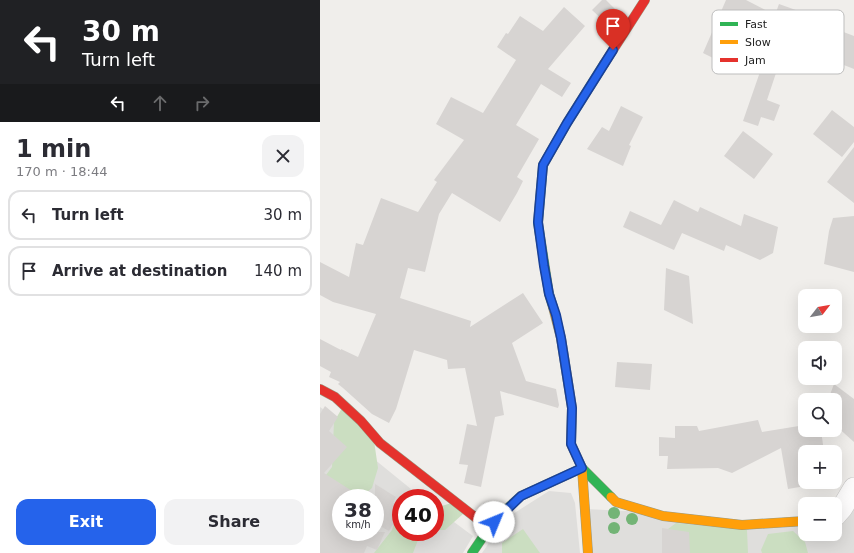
<!DOCTYPE html>
<meta charset="utf-8">
<style>
:root{--surface:#fff;--page:#f2f2f3;--text:#2b2b33;--muted:#7c7c81;--line:#e1e1e2;--accent:#2563eb}
body{margin:0;font-family:"DejaVu Sans",sans-serif;background:var(--page);color:var(--text);height:100vh;display:flex;flex-direction:column;font-size:15px;white-space:nowrap}
*{box-sizing:border-box;margin:0}
p{font-size:13px;color:var(--muted)}
.icon{flex:none;width:22px;height:22px;fill:none;stroke:currentColor;stroke-width:2;stroke-linecap:round;stroke-linejoin:round}
.map{position:relative;flex:1;overflow:hidden}
.details{display:flex;flex-direction:column;background:var(--surface);width:320px}
.details>*{flex:none}
.hud{background:#202124;color:#fff;overflow:hidden}
.needle{width:26px;rotate:59deg}
.fabs{position:absolute;left:478px;top:289px;display:grid;gap:8px}
.fabs a{display:grid;place-items:center;width:44px;height:44px;border-radius:8px;background:var(--surface);box-shadow:0 4px 16px #0002;font-size:20px}
.speed{position:absolute;left:12px;top:489px;display:flex;gap:8px;font-size:20px;font-weight:700;text-align:center}
.speed>*{display:grid;place-content:center;width:52px;height:52px;border-radius:50%;background:var(--surface);box-shadow:0 4px 16px #0002;line-height:1}
.speed small{font-size:10px;font-weight:400}
.speed .limit{border:6px solid #d22;background:#fff;color:#111}
.pin{position:absolute;display:grid;place-items:center;width:34px;height:34px;color:#fff;margin:-41px -17px;border-radius:50% 50% 50% 0;rotate:-45deg;box-shadow:0 0 4px #0007}
.pin .icon{rotate:45deg}
.me{position:absolute;width:44px;margin:-22px;rotate:45deg;stroke-linejoin:round;filter:drop-shadow(0 0 3px #0008)}
.turn{display:flex;align-items:center;gap:14px;height:84px;padding:0 16px;font-size:18px}
.turn .icon{width:52px;height:52px;stroke-width:2.5}
.turn b{display:block;font-size:28px;line-height:34px}
.lanes{display:flex;align-items:center;height:38px;padding:0 16px;background:#0003;justify-content:center;gap:20px;direction:ltr}
.lanes .off{opacity:.35}
.round{display:grid;place-items:center;flex:none;width:42px;height:42px;border-radius:12px;background:var(--page)}
.head{display:flex;align-items:center;justify-content:space-between;height:68px;padding:0 16px}
h1{font-size:24px;font-weight:800;line-height:30px}
.cta{display:flex;gap:8px;margin-top:auto;padding:8px 16px}
.cta a{flex:1;height:46px;border-radius:12px;background:var(--accent);color:#fff;font-size:16px;font-weight:800;line-height:46px;text-align:center}
.cta a+a{background:var(--page);color:var(--text)}
ul{padding:0;list-style:none}
li{display:flex;align-items:center;gap:12px;height:50px;margin:0 8px 6px;padding:0 8px;border:2px solid var(--line);border-radius:12px}
li div{flex:1}
li b{display:block;font-size:15px}
li em{font-style:normal}
main{display:flex;flex:1;min-height:0}
.map>svg:first-child{display:block}
.residential{fill:#dfdedc;fill-rule:evenodd}
.forest{fill:#cbdec1}
.building{fill:#d7d4d2}
.lines{fill:none;stroke-linecap:round;stroke-linejoin:round}
.street-casing{stroke:#c9c8c7;stroke-width:22}
.fast-casing{stroke:#999a82;stroke-width:10}
.slow-casing{stroke:#999a82;stroke-width:10}
.jam-casing{stroke:#999a82;stroke-width:10}
.street{stroke:#fdfcfc;stroke-width:21}
.fast{stroke:#30b455;stroke-width:9}
.slow{stroke:#ff9f0a;stroke-width:9}
.jam{stroke:#e5322d;stroke-width:9}
.tree{fill:#73b476}
.route-casing{stroke:#184099;stroke-width:10}
.route{stroke:#2563eb;stroke-width:7}
.key{fill:#fff;stroke:#bdbdbd;stroke-width:1}
.key-label{font-size:11px;fill:#222}
</style>
<main>
<section class="details">
<div class="hud">
<div class="turn"><svg class="icon" aria-label="left" viewBox="0 0 24 24"><path d="M17 20v-9H6M10 6l-5 5 5 5"/></svg><div><b>30 m</b>Turn left</div></div>
<div class="lanes"><svg class="icon" aria-label="left" viewBox="0 0 24 24"><path d="M17 20v-9H6M10 6l-5 5 5 5"/></svg><svg class="icon off" aria-label="ahead" viewBox="0 0 24 24"><path d="M12 20V5M6 11l6-6 6 6"/></svg><svg class="icon off" aria-label="right" viewBox="0 0 24 24"><path d="M7 20v-9h11M14 6l5 5-5 5"/></svg></div>
</div>
<div class="head"><div><h1>1 min</h1><p>170 m · 18:44</p></div><a class="round"><svg class="icon" aria-label="close" viewBox="0 0 24 24"><path d="M6 6l12 12M18 6L6 18"/></svg></a></div>
<ul>
<li><svg class="icon" aria-label="left" viewBox="0 0 24 24"><path d="M17 20v-9H6M10 6l-5 5 5 5"/></svg><div><b>Turn left</b></div><em>30 m</em></li>
<li><svg class="icon" aria-label="arrive" viewBox="0 0 24 24"><path d="M6 21V4h12l-3 4 3 4H6"/></svg><div><b>Arrive at destination</b></div><em>140 m</em></li>
</ul>
<div class="cta"><a>Exit</a><a>Share</a></div>
</section>
<div class="map">
<svg width="534" height="553" viewBox="0 0 534 553">
<rect width="100%" height="100%" fill="#f0eeeb"/>
<path class="residential" d="M 0,407 L 13,416 L 43,450 L 102,498 L 81,498 L 81,532 L 115,532 L 115,508 L 153,536 L 143,553 L 0,553 ZM 21,498 L 55,498 L 55,532 L 21,532 Z
M 229,491 L 251,493 L 255,503 L 260,553 L 162,553 L 185,519 Z
M 534,501 L 534,553 L 270,553 L 266,509 L 306,511 L 485,525 L 485,534 L 515,534 L 515,521 Z"/>
<path class="forest" d="M 22,408 L 53,434 L 58,468 L 52,488 L 40,498 L 0,483 L 12,467 L 14,422 Z
M 81,502 L 81,532 L 101,532 L 93,553 L 54,553 L 72,530 Z
M 135,502 L 143,514 L 125,530 L 115,530 L 115,508 Z
M 356,523 L 427,530 L 428,553 L 350,553 L 348,529 Z
M 203,529 L 220,553 L 182,553 L 182,543 Z
M 473,531 L 485,542 L 488,553 L 442,553 L 441,550 L 448,534 Z"/>
<path class="building" d="M 282,0 L 286,0 L 301,15 L 292,29 L 272,10 Z
M 406,0 L 426,0 L 455,15 L 459,4 L 515,24 L 513,28 L 534,36 L 534,69 L 483,49 L 482,52 L 469,47 L 461,65 L 459,64 L 447,100 L 460,105 L 454,121 L 441,117 L 438,126 L 423,121 L 441,69 L 401,51 L 397,60 L 383,53 Z
M 244,7 L 265,26 L 228,69 L 251,83 L 242,97 L 221,84 L 196,125 L 219,139 L 197,177 L 203,181 L 197,193 L 180,222 L 132,193 L 119,214 L 105,272 L 88,268 L 80,298 L 151,321 L 150,327 L 203,293 L 223,323 L 192,343 L 206,381 L 236,389 L 239,405 L 238,408 L 180,391 L 184,415 L 175,417 L 161,487 L 144,483 L 148,465 L 139,464 L 147,424 L 157,426 L 145,368 L 128,369 L 127,360 L 94,350 L 76,409 L 69,423 L 52,414 L 23,388 L 18,384 L 20,382 L 9,377 L 11,372 L 0,366 L 0,339 L 21,350 L 21,349 L 38,357 L 56,314 L 13,302 L 0,295 L 0,262 L 29,277 L 36,243 L 43,245 L 61,198 L 98,212 L 117,182 L 114,180 L 144,140 L 116,124 L 131,97 L 163,113 L 196,60 L 177,47 L 186,33 L 188,34 L 200,16 L 223,31 Z
M 301,106 L 323,117 L 309,145 L 311,146 L 303,166 L 267,149 L 282,127 L 289,131 Z
M 512,110 L 534,127 L 534,142 L 522,157 L 493,134 Z
M 423,131 L 453,154 L 434,179 L 404,156 Z
M 534,147 L 534,203 L 507,182 Z
M 354,200 L 378,212 L 380,207 L 421,226 L 424,214 L 458,227 L 453,253 L 440,260 L 406,245 L 404,251 L 362,233 L 354,250 L 303,227 L 310,211 L 341,225 Z
M 534,216 L 534,272 L 504,264 L 509,231 L 513,218 Z
M 346,268 L 369,276 L 373,324 L 344,310 Z
M 297,362 L 332,364 L 330,390 L 295,387 Z
M 514,384 L 534,399 L 534,442 L 515,425 L 515,400 L 508,400 Z
M 5,406 L 18,417 L 9,431 L 27,447 L 4,473 L 43,498 L 21,498 L 21,532 L 55,532 L 55,484 L 76,497 L 73,503 L 81,508 L 81,511 L 69,531 L 60,526 L 57,532 L 65,532 L 57,550 L 47,546 L 44,553 L 0,553 L 0,414 Z
M 438,420 L 442,432 L 485,425 L 485,430 L 501,430 L 504,452 L 485,452 L 485,482 L 509,482 L 468,489 L 461,448 L 412,473 L 398,468 L 347,469 L 348,456 L 339,456 L 339,437 L 355,438 L 355,426 L 377,426 L 379,431 Z
M 342,528 L 369,532 L 370,553 L 342,553 Z"/>
<g class="lines">
<g class="street-casing">
<path id="street" d="M 515,516 L 522,508 L 534,488"/>
</g>
<g class="fast-casing">
<path id="fast" d="M 233,307 L 229,294 L 218,223 L 223,165 L 247,123 L 284,64
M 152,553 L 169,528 L 180,515 L 201,496 L 262,468 L 291,497"/>
</g>
<g class="slow-casing">
<path id="slow" d="M 233,307 L 241,338 L 252,408 L 251,444 L 262,468 L 268,553
M 291,497 L 296,502 L 343,516 L 422,525 L 485,521"/>
</g>
<g class="jam-casing">
<path id="jam" d="M 284,64 L 325,0
M 0,389 L 15,397 L 41,421 L 60,443 L 169,528"/>
</g>
<use href="#street" class="street"/>
<use href="#fast" class="fast"/>
<use href="#slow" class="slow"/>
<use href="#jam" class="jam"/>
</g>
<g class="tree">
<circle cx="294" cy="513" r="6"/>
<circle cx="312" cy="519" r="6"/>
<circle cx="294" cy="528" r="6"/>
</g>
<g class="lines">
<g class="route-casing">
<path id="route" d="M 174,522 L 201,496 L 262,468 L 251,444 L 252,408 L 241,338 L 236,315 L 229,294 L 224,266 L 218,222 L 223,165 L 247,123 L 293,50"/>
</g>
<use href="#route" class="route"/>
</g>
<rect x="392" y="10" width="132" height="64" rx="6" class="key"/>
<rect x="400" y="22" width="18" height="4" fill="#30b455"/>
<rect x="400" y="40" width="18" height="4" fill="#ff9f0a"/>
<rect x="400" y="58" width="18" height="4" fill="#e5322d"/>
<g class="key-label">
<text x="425" y="28">Fast</text>
<text x="425" y="46">Slow</text>
<text x="425" y="64">Jam</text>
</g>
</svg>
<div class="fabs">
<a><svg class="needle" viewBox="-14 -14 28 28"><path d="M0-13l5 13h-10z" fill="#e53935"/><path d="M0 13l5-13h-10z" fill="#7c7c81"/></svg></a>
<a><svg class="icon" aria-label="sound" viewBox="0 0 24 24"><path d="M4 9h4l5-4v14l-5-4H4zM17 9q2 3 0 6"/></svg></a>
<a><svg class="icon" aria-label="search" viewBox="0 0 24 24"><circle cx="10" cy="10" r="6"/><path d="M15 15l6 6"/></svg></a>
<a>+</a>
<a>−</a>
</div>
<div class="speed"><div>38<small>km/h</small></div><div class="limit">40</div></div>
<div class="pin" style="left:293px;top:50px;background:#d93025"><svg class="icon" aria-label="arrive" viewBox="0 0 24 24"><path d="M6 21V4h12l-3 4 3 4H6"/></svg></div>
<svg class="me" style="left:174px;top:522px" viewBox="-20 -20 40 40"><circle r="19" fill="#fff"/><path d="M0-13L10 11 0 6-10 11z" fill="#2563eb"/></svg>
</div>
</main>
